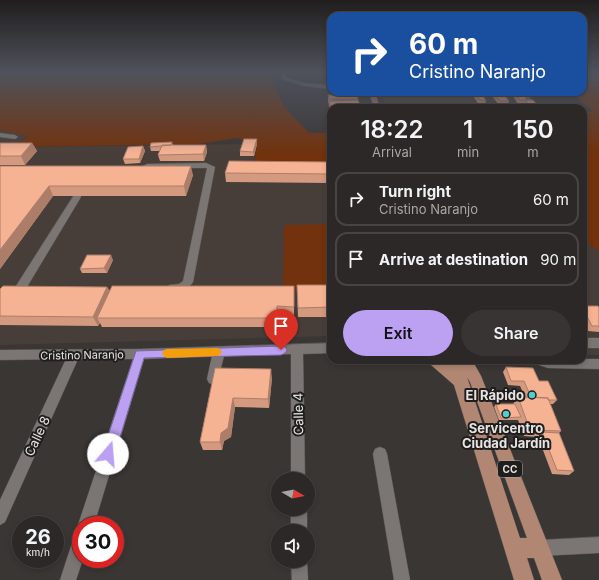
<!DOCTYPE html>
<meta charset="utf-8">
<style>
:root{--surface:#2c2827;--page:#383433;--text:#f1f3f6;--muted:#a6a6a7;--line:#484444;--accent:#bca0f2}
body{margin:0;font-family:Inter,sans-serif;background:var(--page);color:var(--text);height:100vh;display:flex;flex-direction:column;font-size:15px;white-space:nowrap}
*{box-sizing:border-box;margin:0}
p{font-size:13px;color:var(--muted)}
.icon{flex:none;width:22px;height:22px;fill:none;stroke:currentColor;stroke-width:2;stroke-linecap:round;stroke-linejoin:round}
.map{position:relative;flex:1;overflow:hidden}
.details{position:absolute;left:327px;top:104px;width:260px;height:260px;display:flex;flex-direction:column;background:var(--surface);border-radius:12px;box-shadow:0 2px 6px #0003,0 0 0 1px var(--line)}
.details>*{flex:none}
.hud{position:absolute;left:327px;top:12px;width:260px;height:84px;border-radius:12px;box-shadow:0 2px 6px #0003,0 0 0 1px var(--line);background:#1a4fa0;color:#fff;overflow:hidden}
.needle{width:26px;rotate:100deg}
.controls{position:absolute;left:271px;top:472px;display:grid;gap:8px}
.controls a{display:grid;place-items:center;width:44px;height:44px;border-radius:50%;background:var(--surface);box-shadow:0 2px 6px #0003,0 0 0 1px var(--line);font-size:20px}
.speed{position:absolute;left:12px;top:516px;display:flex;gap:8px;font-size:20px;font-weight:700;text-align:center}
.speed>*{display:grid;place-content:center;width:52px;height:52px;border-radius:50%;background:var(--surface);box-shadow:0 2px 6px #0003,0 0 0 1px var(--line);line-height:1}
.speed small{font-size:10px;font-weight:400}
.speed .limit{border:6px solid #d22;background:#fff;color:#111}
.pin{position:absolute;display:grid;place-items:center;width:34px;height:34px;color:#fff;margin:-41px -17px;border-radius:50% 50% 50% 0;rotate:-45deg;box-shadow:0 0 4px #0007}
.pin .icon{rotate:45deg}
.me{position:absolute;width:44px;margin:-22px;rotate:18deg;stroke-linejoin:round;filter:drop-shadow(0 0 3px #0008)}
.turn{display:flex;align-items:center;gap:14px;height:84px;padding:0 16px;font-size:18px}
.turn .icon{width:52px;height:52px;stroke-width:2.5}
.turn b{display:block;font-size:28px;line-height:34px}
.eta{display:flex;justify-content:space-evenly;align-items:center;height:68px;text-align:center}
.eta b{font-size:24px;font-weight:600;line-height:28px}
.action{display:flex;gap:8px;margin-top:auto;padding:8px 16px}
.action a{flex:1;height:46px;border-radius:24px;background:var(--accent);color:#111;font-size:16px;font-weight:600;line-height:46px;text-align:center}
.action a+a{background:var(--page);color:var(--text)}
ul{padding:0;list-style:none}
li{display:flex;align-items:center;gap:12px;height:54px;margin:0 8px 6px;padding:0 8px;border:2px solid var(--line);border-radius:12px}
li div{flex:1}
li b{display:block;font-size:15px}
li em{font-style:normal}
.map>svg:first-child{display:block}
.built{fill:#483e39}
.green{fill:#72320d}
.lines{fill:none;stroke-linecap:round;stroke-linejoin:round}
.minor-casing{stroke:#585554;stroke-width:1}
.major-casing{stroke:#585554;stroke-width:1}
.path{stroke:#7a7675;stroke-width:1;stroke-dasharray:1.5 1.5;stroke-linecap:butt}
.minor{fill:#7b7674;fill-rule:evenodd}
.major{fill:#b18672;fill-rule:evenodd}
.wall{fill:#d49a7f}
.shaded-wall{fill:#ac7d68}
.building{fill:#f6b394;stroke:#ac7d68}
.route{fill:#bca0f2;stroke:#7a689d}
.slow{fill:#f59e0b}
.poi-dot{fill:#52cdce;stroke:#1f1e1d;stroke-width:1.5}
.labels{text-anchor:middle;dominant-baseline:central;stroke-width:4;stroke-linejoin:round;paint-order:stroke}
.shield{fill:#1f1e1d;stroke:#aba9a8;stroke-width:1}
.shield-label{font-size:10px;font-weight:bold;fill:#e7e4e3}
.street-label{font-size:11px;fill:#e7e4e3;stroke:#1f1e1d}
.near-poi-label{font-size:13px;font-weight:bold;fill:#e7e4e3;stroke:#1f1e1d;text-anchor:end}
.near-street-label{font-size:13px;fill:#e7e4e3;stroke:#1f1e1d}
</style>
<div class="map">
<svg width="599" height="580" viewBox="0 0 599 580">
<rect width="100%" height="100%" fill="#3a3634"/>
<path class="built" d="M 381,92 L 518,92 L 534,108 L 386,108 Z
M 0,130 L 27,135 L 17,147 L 257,144 L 254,166 L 331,167 L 331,336 L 0,345 Z
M 583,239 L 599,252 L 599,355 L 583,355 Z"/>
<path class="green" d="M 0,73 L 268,73 L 285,108 L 309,133 L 331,133 L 331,167 L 254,166 L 257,144 L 237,138 L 199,144 L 16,147 L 27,136 L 0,130 Z
M 583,73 L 599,73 L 599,252 L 583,239 L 583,113 L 593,111 L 571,92 L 583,92 Z
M 327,224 L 331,258 L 331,289 L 283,290 L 284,225 Z"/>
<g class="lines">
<g class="minor-casing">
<path id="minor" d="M 282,73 L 286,73 L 286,77 L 304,83 L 331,85 L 331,89 L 304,86 L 282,79 Z
M 518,92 L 524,92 L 540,108 L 534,108 Z
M 0,133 L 15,135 L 18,137 L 15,139 L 0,137 Z
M 206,163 L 215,167 L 193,282 C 188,290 178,293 169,291 L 168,288 L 169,285 L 179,284 L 183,281 L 207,168 L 147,168 L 143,166 L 147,164 Z
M 74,195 L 80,195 L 81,197 L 24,292 L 16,292 L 15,289 L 16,286 Z
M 583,338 L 599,338 L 599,348 L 583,348 Z
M 331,343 L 331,353 L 303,354 L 305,479 L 291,479 L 291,354 L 224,356 L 217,383 L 213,384 L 209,383 L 207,379 L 212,356 L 144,359 L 94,525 L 81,525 L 81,531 L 78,525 L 133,359 L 78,359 L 5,522 L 0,525 L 0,500 L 66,359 L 0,360 L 0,350 L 140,349 Z
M 583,359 L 599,359 L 599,369 L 548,368 L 533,363 L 531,360 L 583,360 Z
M 380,447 L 385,449 L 387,454 L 410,580 L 394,580 L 373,454 L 375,449 Z
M 291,509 L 307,509 L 307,531 L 291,531 Z
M 81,532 L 81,559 L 83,559 L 76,580 L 60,580 L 75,534 Z
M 599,537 L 599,553 L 540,556 L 534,554 L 532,548 L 534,542 L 540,540 Z
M 291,561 L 307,561 L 308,580 L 292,580 Z"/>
</g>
<g class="major-casing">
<path id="major" d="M 369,92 L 375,92 L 380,108 L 374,108 Z
M 428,360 L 445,360 L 451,365 L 450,360 L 472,360 L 481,376 L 562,580 L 542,580 L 534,558 L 527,558 L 534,580 L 514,580 L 454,385 L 430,364 ZM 467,377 L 470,382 L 527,538 L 520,538 Z"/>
</g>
<path class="path" d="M 583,80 L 599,80"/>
<use href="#minor" class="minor"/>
<use href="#major" class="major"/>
</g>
<path class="wall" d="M 474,92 L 481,92 L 486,101 L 485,105 L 479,105 L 473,96 Z
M 493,92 L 502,92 L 509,101 L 508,105 L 499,105 L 491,95 Z
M 512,92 L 522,92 L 527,100 L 538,106 L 537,108 L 527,108 L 524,104 L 518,104 L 511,93 Z
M 328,95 L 358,99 L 360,105 L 360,108 L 331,108 L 331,112 L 330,112 L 328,101 Z
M 172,142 L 173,145 L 206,145 L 207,152 L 204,161 L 160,161 L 158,155 L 160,151 L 151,151 L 150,147 Z
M 0,143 L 32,143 L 37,151 L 25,165 L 0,165 Z
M 257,144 L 254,156 L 240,156 L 240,151 Z
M 143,146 L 145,151 L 140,163 L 125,164 L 123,159 Z
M 331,162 L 331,183 L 226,182 L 225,173 Z
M 0,166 L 193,175 L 186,196 L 53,196 L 0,269 Z
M 113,260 L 107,273 L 82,273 L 80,269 Z
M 297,285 L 331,285 L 331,317 L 298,317 Z
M 294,286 L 294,317 L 278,316 L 278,327 L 102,327 L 100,323 L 98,326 L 0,325 L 0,288 L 0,289 L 107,287 L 110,291 Z
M 583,306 L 599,308 L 599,332 L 588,331 L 583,321 Z
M 506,367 L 539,381 L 557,400 L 553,404 L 550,404 L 561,431 L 559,433 L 574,471 L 569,475 L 552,474 L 538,437 L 524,436 L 518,420 L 499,420 L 494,407 L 496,404 L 513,404 L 518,397 L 525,397 L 520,386 L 508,385 L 503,372 Z
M 215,368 L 272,378 L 269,408 L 235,407 L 231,437 L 224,441 L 222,450 L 203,450 L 200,442 Z"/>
<path class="shaded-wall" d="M 257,139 L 257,144 L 254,156 L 253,152 Z
M 32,143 L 37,151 L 25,165 L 21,156 Z
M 206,145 L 207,152 L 204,161 L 203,154 Z
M 143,146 L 145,151 L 140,163 L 139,159 Z
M 191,166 L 193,175 L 186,196 L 184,186 Z
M 49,186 L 53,196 L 0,269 L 0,250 Z
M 111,255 L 113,260 L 107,273 L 104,268 Z
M 107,287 L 112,296 L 97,318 L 100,323 L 98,326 L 93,317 Z
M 277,306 L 278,316 L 278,327 L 277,318 Z
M 271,369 L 272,378 L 269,408 L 268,399 Z
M 233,398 L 235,407 L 231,437 L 224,441 L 222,450 L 220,442 L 221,433 Z"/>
<path class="building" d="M 475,92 L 481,92 L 486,101 L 480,100 Z
M 493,92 L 502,92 L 509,101 L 500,101 Z
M 515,92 L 522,92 L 527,100 L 533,100 L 538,106 L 530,106 L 525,100 L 527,100 L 520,100 Z
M 328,95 L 357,95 L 358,99 L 329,99 Z
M 358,100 L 360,105 L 330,106 L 329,101 Z
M 244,139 L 257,139 L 253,152 L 240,151 Z
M 172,142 L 171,145 L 150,147 L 151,143 Z
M 0,143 L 32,143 L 21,156 L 0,156 Z
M 162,145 L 206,145 L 203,154 L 158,155 Z
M 143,146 L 139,159 L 123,159 L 128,147 Z
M 229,161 L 331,162 L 331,174 L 225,173 Z
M 0,166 L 191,166 L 184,186 L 49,186 L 0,250 Z
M 87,255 L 111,255 L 104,268 L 80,269 Z
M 297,285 L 331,285 L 331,307 L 298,308 Z
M 3,286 L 107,287 L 93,317 L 0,316 L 0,289 Z
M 112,286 L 294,286 L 294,307 L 277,306 L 277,318 L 97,318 Z
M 583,306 L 598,306 L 599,308 L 599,326 L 592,326 L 583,309 Z
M 506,367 L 533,368 L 539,381 L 548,381 L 557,400 L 548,400 L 548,398 L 531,397 L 524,381 L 511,381 Z
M 215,368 L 271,369 L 268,399 L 233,398 L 228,428 L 221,433 L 220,442 L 200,442 Z
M 518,397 L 548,398 L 561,431 L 530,430 Z
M 496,404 L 515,404 L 521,417 L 501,418 Z
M 542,432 L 559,433 L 574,471 L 557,470 Z"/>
<linearGradient id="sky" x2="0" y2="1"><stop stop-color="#201e1d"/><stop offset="0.47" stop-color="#4f525c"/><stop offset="1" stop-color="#4f525c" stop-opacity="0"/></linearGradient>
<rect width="599" height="154" fill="url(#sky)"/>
<path class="route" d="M 281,346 L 285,347 L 287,350 L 285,353 L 281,355 L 144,358 L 115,454 L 113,458 L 108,460 L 104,458 L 102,454 L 136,351 Z"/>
<path class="slow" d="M 217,348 L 220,349 L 222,352 L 220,355 L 217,356 L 167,358 L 164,356 L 162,353 L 164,350 L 167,349 Z"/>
<g class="poi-dot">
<circle cx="532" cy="395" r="4"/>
<circle cx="506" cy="414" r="4"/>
</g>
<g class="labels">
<rect class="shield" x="498" y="461" width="24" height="16" rx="3"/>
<g class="shield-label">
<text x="510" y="469">CC</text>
</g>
<g class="street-label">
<text transform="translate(82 355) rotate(-1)">Cristino Naranjo</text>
</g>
<g class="near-poi-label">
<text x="524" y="395">El Rápido</text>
<text x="506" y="428" text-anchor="middle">Servicentro<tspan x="506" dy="15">Ciudad Jardín</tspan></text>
</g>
<g class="near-street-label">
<text transform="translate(298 414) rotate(-91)">Calle 4</text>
<text transform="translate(37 436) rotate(-65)">Calle 8</text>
</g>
</g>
</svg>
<div class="controls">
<a><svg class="needle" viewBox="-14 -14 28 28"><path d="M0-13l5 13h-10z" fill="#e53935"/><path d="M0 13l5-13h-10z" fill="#a6a6a7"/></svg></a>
<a><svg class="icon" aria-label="sound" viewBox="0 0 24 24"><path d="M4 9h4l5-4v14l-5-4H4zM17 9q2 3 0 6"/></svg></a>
</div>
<div class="speed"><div>26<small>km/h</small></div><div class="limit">30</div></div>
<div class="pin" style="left:281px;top:350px;background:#d93025"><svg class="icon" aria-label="arrive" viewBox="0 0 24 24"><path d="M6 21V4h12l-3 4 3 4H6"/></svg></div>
<svg class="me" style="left:108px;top:454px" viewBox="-20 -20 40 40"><circle r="19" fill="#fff"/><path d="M0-13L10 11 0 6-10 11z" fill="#bca0f2"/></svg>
<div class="hud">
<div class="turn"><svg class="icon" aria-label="right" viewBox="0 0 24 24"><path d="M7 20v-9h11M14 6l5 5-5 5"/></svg><div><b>60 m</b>Cristino Naranjo</div></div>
</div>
<section class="details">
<div class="eta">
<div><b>18:22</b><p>Arrival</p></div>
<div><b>1</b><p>min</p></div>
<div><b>150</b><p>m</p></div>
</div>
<ul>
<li><svg class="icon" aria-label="right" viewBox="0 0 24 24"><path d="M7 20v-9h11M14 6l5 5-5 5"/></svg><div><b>Turn right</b><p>Cristino Naranjo</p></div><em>60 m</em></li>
<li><svg class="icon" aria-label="arrive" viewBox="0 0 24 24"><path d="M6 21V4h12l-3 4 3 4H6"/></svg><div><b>Arrive at destination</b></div><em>90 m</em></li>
</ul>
<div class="action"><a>Exit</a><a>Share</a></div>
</section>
</div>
